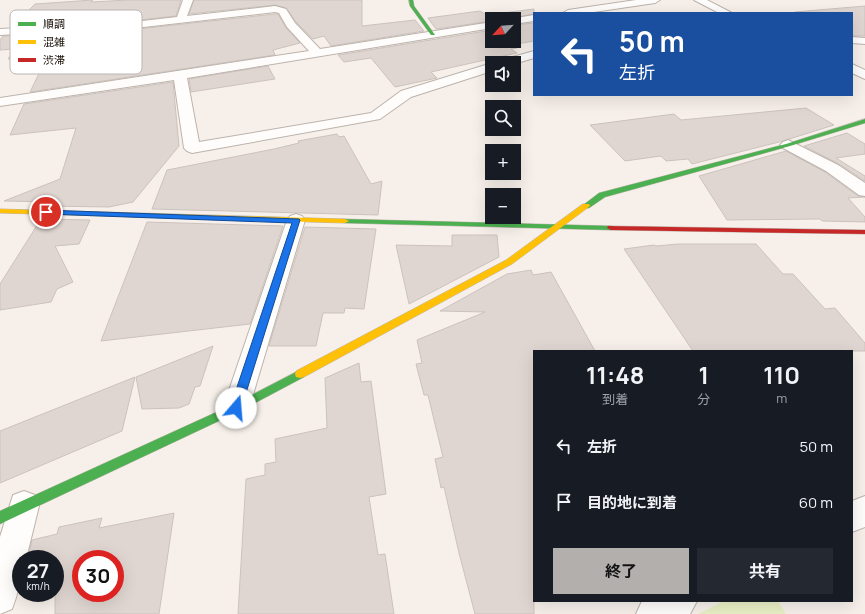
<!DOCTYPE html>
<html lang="ja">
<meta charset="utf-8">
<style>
:root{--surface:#171b24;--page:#242831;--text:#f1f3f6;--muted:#9ea1a6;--accent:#b2afad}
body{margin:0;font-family:Manrope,"Noto Sans JP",sans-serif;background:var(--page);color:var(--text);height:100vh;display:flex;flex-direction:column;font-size:15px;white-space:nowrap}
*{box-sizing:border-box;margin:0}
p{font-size:13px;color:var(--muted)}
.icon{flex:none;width:22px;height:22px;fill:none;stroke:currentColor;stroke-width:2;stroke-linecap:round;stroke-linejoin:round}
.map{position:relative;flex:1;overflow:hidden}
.sheet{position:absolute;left:533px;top:350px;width:320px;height:252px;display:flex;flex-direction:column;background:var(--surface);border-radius:0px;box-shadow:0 4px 16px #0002}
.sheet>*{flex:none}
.hud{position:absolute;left:533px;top:12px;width:320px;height:84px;border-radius:0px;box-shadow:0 4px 16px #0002;background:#1a4fa0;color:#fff;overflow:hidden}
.needle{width:26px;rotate:244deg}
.fabs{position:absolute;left:485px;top:12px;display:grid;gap:8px}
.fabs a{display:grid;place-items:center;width:36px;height:36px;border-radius:0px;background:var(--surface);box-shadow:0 4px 16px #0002;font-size:20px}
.speed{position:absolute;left:12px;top:550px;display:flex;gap:8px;font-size:20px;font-weight:700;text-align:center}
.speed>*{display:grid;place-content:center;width:52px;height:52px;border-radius:50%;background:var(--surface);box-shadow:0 4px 16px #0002;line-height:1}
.speed small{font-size:10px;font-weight:400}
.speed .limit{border:6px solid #d22;background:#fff;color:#111}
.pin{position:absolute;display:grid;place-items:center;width:34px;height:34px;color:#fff;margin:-17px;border:2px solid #fff;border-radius:50%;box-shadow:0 1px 4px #0007}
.me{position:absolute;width:44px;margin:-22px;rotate:18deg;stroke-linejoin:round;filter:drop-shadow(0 0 3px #0008)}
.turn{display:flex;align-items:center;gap:14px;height:84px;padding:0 20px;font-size:18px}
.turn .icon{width:52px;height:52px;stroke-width:2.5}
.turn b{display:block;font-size:28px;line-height:34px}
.eta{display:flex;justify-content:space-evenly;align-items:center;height:68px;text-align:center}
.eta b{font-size:24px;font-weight:700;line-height:28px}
.primary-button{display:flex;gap:8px;margin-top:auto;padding:8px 20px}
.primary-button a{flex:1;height:46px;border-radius:0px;background:var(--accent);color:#111;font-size:16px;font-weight:700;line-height:46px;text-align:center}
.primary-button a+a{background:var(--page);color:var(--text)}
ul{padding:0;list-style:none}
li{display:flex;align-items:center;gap:12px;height:56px;padding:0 20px}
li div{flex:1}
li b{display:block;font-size:15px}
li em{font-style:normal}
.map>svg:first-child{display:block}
.green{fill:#e9efc5}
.building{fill:#e0d6d1;stroke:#ccc2bd;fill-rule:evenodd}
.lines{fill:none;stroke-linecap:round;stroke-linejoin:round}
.street-casing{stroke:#bcb3ac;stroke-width:2}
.fast-casing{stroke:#bcb3ac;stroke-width:1}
.slow-casing{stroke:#bcb3ac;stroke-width:1}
.jam-casing{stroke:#bcb3ac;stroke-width:1}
.street{fill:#fefdfc;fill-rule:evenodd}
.fast{fill:#4caf50;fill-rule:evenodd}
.slow{fill:#ffc107;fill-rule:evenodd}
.jam{fill:#c62828;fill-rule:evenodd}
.route{fill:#1a73e8;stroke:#114b97}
.key{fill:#fff;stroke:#b9b6b4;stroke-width:1}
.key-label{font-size:11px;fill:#160c04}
</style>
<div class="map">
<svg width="865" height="614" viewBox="0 0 865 614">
<rect width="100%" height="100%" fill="#f7f0ea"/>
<path class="green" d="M 724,601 L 778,601 L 786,614 L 698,614 Z"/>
<path class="building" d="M 93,0 L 91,2 L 128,0 L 181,0 L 176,16 L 65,28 L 52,24 L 12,27 L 35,4 Z
M 194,0 L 362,0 L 362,26 L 415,20 L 424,31 L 331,46 L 324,36 L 313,39 L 296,22 L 286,8 L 275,5 L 189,14 Z
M 865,6 L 865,36 L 852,36 L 852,13 L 795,12 Z
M 534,9 L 534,14 L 509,19 L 492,19 L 492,21 L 436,29 L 428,18 L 480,11 L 487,15 Z
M 275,14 L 278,14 L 286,28 L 300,43 L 273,50 L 275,55 L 30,92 L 48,55 L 8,59 L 15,49 L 0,50 L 0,40 L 3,36 L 51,34 L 64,37 Z
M 534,23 L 534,41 L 511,45 L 517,48 L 511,49 L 517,53 L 431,72 L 437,78 L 395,87 L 371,58 L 344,62 L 338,55 L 492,30 L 492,41 L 514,41 L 514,25 Z
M 268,66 L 275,79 L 191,92 L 189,79 Z
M 173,82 L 179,146 L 133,202 L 109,207 L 49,206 L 52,202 L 4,201 L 60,179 L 76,128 L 10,135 L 24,104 Z
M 806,108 L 834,125 L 783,141 L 692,164 L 688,159 L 666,161 L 661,156 L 625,161 L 590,125 L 674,114 L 681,120 Z
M 847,133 L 865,144 L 865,154 L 836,158 L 865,176 L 865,181 L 839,164 L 804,146 Z
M 337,134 L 339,137 L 344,136 L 371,184 L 382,181 L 378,215 L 152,209 L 167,170 L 274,149 L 299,143 L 298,141 Z
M 786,151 L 825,172 L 858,196 L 865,197 L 848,198 L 865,217 L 865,222 L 822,221 L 820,219 L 727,220 L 699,176 Z
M 41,219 L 90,220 L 79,244 L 55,246 L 73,282 L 57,289 L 51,302 L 0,310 L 0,284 Z
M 147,222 L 283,226 L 250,324 L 101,341 Z
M 305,227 L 376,229 L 364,309 L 345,308 L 344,313 L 323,313 L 316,346 L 269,346 Z
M 452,235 L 497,235 L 499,257 L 409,304 L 396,245 L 452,246 Z
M 678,244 L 756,244 L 783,274 L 793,274 L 825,309 L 835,308 L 865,343 L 865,351 L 693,351 L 624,249 L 654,245 L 656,246 Z
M 531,270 L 533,275 L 551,272 L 595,351 L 534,351 L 534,614 L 475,614 L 459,553 L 444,487 L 441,488 L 435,459 L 443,457 L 428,395 L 424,395 L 416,364 L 422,363 L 417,340 L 485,312 L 440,311 L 507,274 Z
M 213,346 L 200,386 L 195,387 L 189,404 L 179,408 L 142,409 L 136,377 Z
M 359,363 L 361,382 L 371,381 L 386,494 L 369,497 L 378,555 L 385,554 L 394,614 L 238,614 L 246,479 L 265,475 L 265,464 L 276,462 L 275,439 L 327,428 L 325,378 Z
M 135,377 L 122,431 L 0,483 L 0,431 Z
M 174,513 L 159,614 L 55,614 L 55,559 L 28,559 L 32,540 L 57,534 L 59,527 L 102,518 L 99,528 ZM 81,559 L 115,559 L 115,593 L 81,593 Z"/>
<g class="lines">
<g class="street-casing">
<path id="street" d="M 183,0 L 193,0 L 187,16 L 275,6 L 286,9 L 295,23 L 320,49 L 492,22 L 492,28 L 187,78 L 199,142 L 371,113 L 401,91 L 492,63 L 492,71 L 411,97 L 380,119 L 192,153 L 187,151 L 184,148 L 174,80 L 0,106 L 0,98 L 309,51 L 287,27 L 279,13 L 275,12 L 64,36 L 51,32 L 0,35 L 0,29 L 52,26 L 65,30 L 177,17 Z
M 636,0 L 660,0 L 655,3 L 587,13 L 563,13 L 568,10 Z
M 694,0 L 707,0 L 732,13 L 719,13 Z
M 534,15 L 534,21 L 514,24 L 514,19 L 510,19 Z
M 852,37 L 865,38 L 865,44 L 852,43 Z
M 534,51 L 534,58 L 514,64 L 514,63 L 500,63 L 502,60 Z
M 852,64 L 865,70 L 865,79 L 852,73 Z
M 788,140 L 838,165 L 865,183 L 865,196 L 859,195 L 826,171 L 783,148 L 780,145 L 783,142 Z
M 296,214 L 302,216 L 305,220 L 249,408 L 245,416 L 236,420 L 227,416 L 223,408 L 287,220 L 290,216 Z
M 24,491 L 35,495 L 39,506 L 26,559 L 21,559 C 21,577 19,592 12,609 L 0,614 L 0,537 L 13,495 Z
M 865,496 L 865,527 L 852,532 L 852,501 Z
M 642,601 L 697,601 L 690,614 L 636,614 Z"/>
</g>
<g class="fast-casing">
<path id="fast" d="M 409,0 L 413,0 L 414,6 L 435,35 L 431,35 L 410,6 Z
M 865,119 L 865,123 L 790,146 L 605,197 L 589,208 L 583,208 L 582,206 L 599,193 L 786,144 Z
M 342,219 L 611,226 L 615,228 L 611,230 L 345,223 L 341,221 Z
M 300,370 L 304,371 L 305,374 L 304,377 L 240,411 L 0,524 L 0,511 L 232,405 Z"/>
</g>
<g class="slow-casing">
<path id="slow" d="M 583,204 L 589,204 L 590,206 L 512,264 L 304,377 L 300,378 L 296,377 L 295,374 L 296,371 L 506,260 Z
M 0,209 L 345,219 L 349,221 L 345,223 L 0,213 Z"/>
</g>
<g class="jam-casing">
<path id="jam" d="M 608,226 L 865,230 L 865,234 L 611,230 L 607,228 Z"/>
</g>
<use href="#street" class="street"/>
<use href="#fast" class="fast"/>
<use href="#slow" class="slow"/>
<use href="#jam" class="jam"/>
</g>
<path class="route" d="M 44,210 L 299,219 L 300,220 L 240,412 L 236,413 L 232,412 L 230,408 L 292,223 L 46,214 L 42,212 Z"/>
<rect x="10" y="10" width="132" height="64" rx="6" class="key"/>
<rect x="18" y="22" width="18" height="4" fill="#4caf50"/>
<rect x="18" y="40" width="18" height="4" fill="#ffc107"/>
<rect x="18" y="58" width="18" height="4" fill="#c62828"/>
<g class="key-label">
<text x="43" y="28">順調</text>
<text x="43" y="46">混雑</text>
<text x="43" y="64">渋滞</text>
</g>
</svg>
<div class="fabs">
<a><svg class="needle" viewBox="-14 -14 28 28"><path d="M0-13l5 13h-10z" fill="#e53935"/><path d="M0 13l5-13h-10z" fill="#9ea1a6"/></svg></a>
<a><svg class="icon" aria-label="sound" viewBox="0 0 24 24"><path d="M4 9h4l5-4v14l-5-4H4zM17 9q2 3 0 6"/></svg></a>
<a><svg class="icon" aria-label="search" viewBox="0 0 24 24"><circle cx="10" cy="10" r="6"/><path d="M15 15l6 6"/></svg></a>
<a>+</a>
<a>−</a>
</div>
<div class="speed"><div>27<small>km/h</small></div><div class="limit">30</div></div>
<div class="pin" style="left:46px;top:212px;background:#d93025"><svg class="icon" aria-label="arrive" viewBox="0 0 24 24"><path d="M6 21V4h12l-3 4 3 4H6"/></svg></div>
<svg class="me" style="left:236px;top:408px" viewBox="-20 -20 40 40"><circle r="19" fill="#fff"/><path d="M0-13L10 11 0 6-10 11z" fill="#1a73e8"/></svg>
<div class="hud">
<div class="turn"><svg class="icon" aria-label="left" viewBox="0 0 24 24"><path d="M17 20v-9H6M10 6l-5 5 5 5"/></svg><div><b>50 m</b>左折</div></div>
</div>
<section class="sheet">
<div class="eta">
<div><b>11:48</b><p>到着</p></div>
<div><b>1</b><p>分</p></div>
<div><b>110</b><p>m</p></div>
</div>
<ul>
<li><svg class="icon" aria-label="left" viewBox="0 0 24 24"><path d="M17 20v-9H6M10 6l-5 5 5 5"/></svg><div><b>左折</b></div><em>50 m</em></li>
<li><svg class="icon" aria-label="arrive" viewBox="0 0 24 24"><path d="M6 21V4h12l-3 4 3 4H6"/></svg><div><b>目的地に到着</b></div><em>60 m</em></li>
</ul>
<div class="primary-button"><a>終了</a><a>共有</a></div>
</section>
</div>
